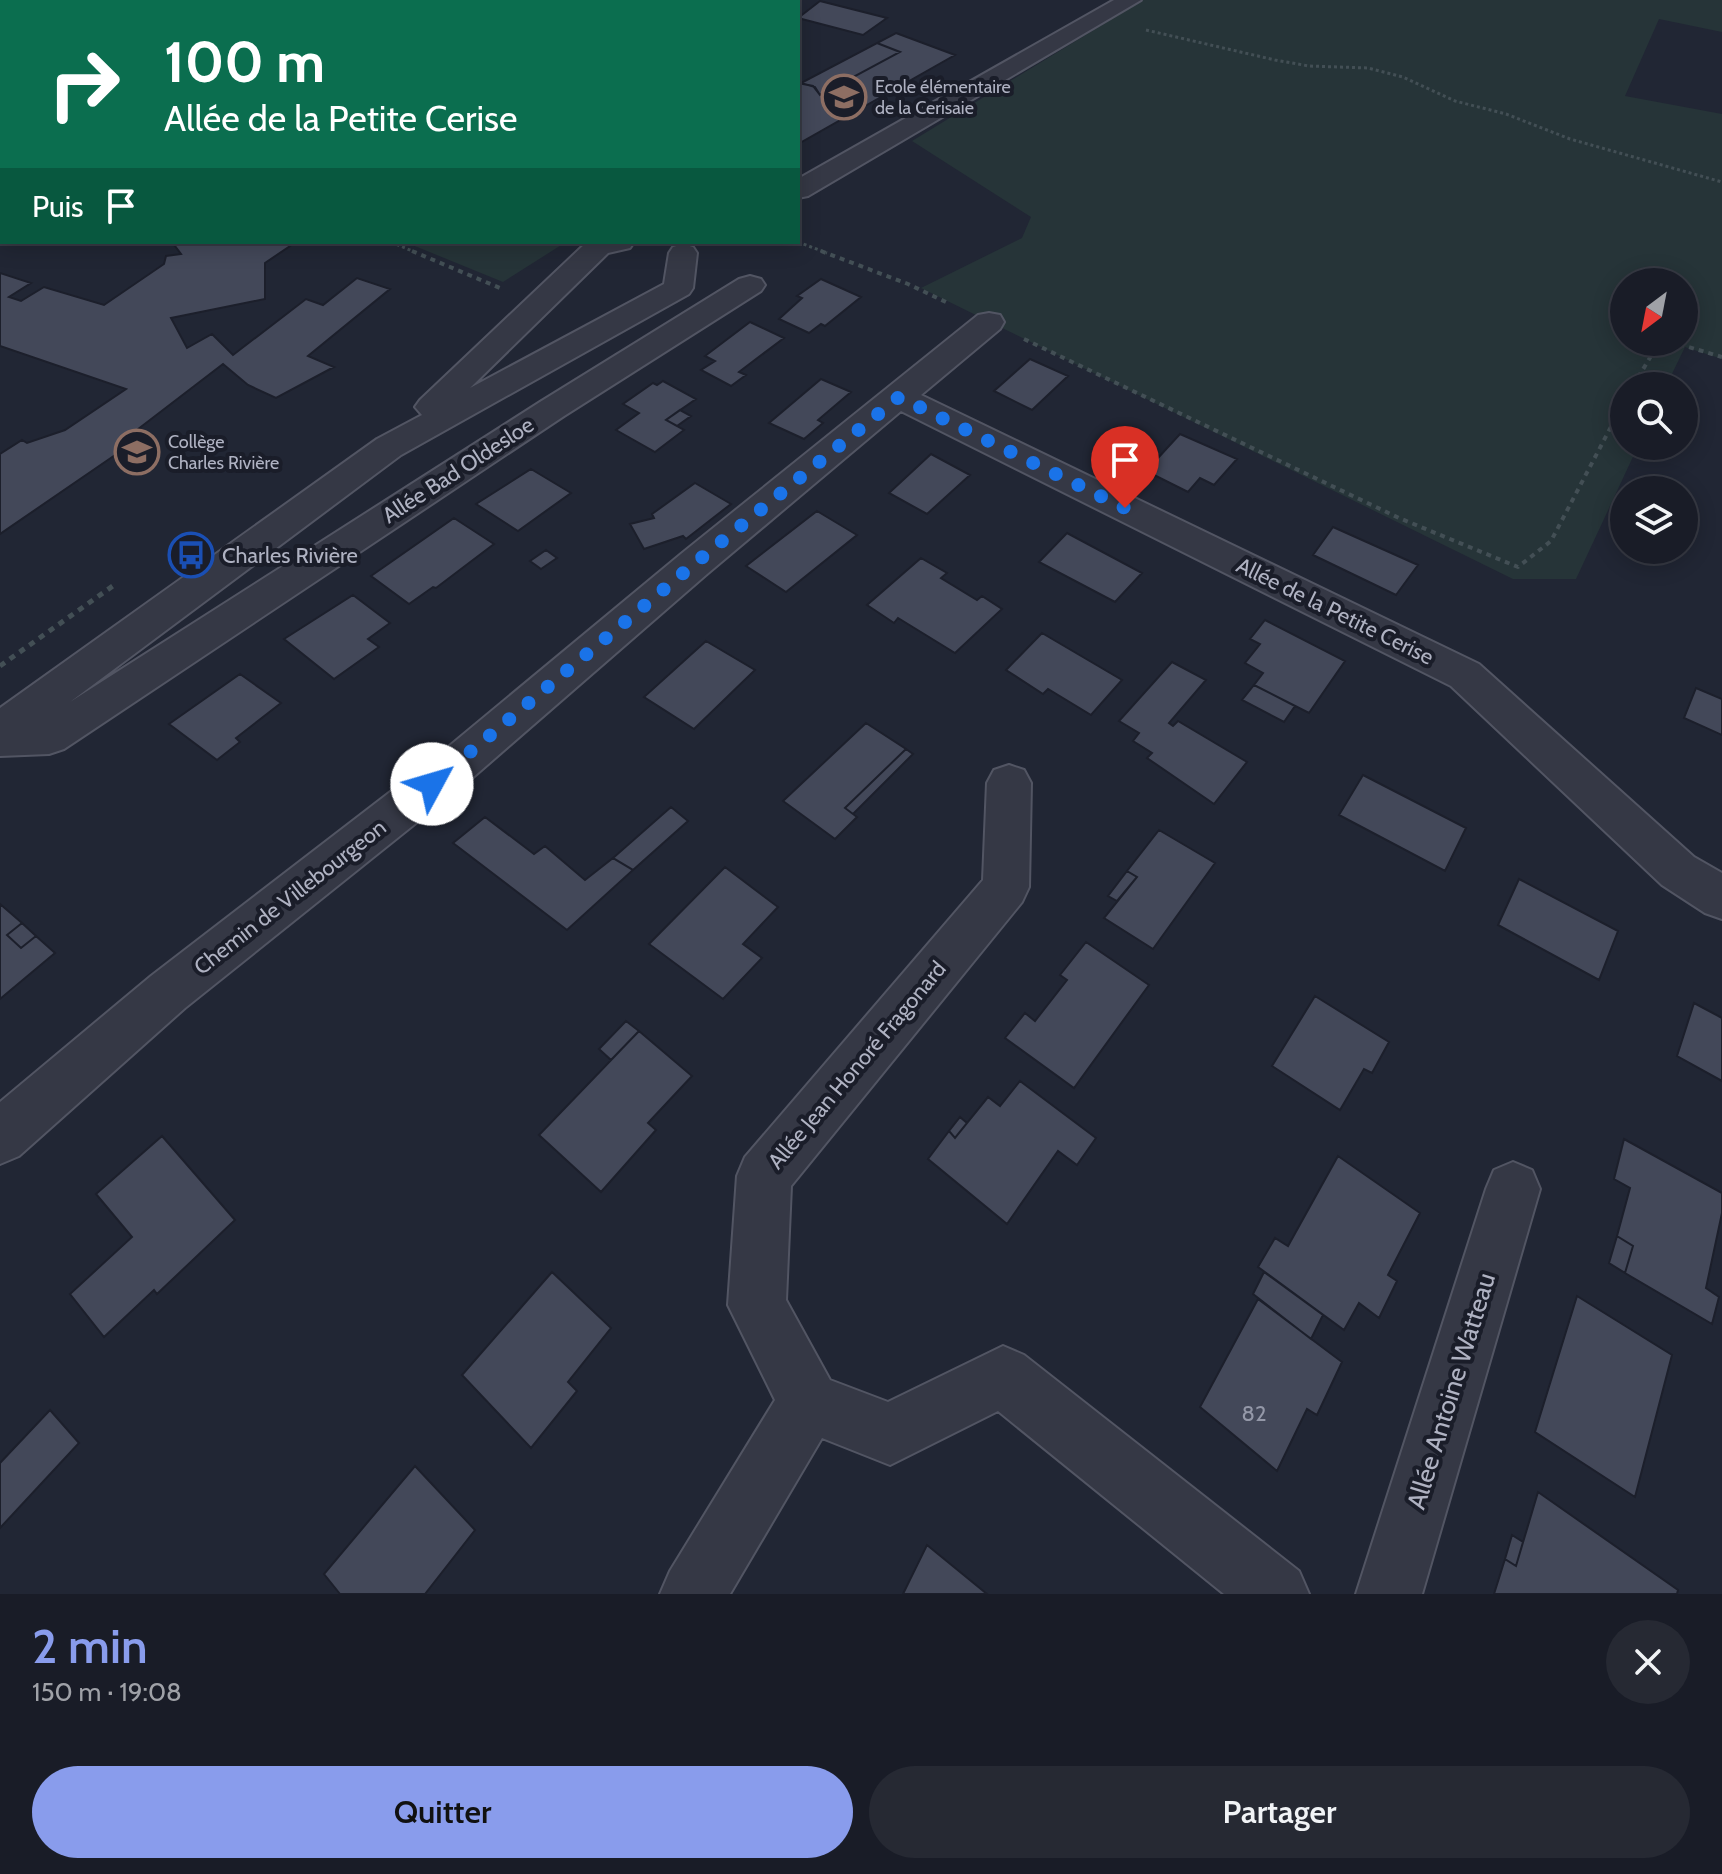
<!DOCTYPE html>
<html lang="fr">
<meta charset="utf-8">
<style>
:root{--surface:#191c27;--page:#262933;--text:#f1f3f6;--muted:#9fa1a7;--line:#373a44;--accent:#899cec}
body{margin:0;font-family:Cabin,sans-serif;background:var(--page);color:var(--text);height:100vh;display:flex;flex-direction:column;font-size:30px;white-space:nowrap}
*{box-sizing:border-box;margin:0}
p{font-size:26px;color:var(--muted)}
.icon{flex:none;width:44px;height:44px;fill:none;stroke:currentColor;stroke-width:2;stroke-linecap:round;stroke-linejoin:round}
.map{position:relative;height:1594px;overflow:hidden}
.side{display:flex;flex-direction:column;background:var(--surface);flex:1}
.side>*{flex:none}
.guide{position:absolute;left:0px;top:0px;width:800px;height:244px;box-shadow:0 4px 20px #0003,0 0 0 2px var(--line);background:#0b6e4f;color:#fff;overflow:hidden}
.needle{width:52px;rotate:212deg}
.controls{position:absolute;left:1610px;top:268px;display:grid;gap:16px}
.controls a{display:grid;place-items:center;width:88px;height:88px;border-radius:50%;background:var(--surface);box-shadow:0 4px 20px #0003,0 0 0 2px var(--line);font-size:40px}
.pin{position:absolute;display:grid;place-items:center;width:68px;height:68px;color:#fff;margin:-82px -34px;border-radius:50% 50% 50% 0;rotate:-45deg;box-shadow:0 0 8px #0007}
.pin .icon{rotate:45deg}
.me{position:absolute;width:88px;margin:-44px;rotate:51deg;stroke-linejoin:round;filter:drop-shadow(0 0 6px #0008)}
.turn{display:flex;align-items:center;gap:28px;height:168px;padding:0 32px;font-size:36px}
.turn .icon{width:104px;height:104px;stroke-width:2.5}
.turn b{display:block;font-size:56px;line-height:68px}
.then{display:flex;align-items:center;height:76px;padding:0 32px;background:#0003;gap:16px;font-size:30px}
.round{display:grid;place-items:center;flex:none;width:84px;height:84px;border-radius:42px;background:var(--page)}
.summary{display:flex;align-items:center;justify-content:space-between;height:136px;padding:0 32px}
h1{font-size:48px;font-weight:600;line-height:60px;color:var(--accent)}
.action{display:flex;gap:16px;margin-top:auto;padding:16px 32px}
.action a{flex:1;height:92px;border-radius:48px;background:var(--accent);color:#111;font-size:32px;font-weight:600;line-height:92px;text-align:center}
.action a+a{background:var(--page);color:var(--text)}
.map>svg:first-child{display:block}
.green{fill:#263438;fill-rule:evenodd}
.building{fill:#434859;stroke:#1c1f2b;stroke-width:2}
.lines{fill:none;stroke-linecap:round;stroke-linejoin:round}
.minor-casing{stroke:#525563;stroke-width:4}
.path-far2{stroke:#434f55;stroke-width:3;stroke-dasharray:3 3;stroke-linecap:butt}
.path-far1{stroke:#434f55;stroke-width:4;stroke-dasharray:5 5;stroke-linecap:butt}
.path{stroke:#434f55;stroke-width:5;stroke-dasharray:6 6;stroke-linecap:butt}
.minor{fill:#353845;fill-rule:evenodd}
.route{stroke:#1a73e8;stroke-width:14;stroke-dasharray:0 25.2}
.labels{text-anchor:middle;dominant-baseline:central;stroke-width:8;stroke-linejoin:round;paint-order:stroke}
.far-poi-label{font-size:18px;fill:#afb2c2;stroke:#1a1d29;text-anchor:start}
.street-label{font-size:22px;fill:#afb2c2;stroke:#1a1d29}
.poi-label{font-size:22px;fill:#afb2c2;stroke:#1a1d29;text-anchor:start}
.near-number-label{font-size:22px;fill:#9498a8}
.near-street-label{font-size:26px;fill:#afb2c2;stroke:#1a1d29}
</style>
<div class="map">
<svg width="1722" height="1594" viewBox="0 0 1722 1594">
<rect width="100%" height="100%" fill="#212634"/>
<path class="green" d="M 1143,0 L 1722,0 L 1722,32 L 1659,19 L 1625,96 L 1722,114 L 1722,359 L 1685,347 L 1666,386 L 1624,386 L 1624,446 L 1638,446 L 1576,579 L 1513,579 L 921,288 L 1022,238 L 1031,217 L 912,141 ZM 1624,282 L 1684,282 L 1684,342 L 1624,342 Z
M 405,242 L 566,242 L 503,282 Z"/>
<path class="building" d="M 820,1 L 887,18 L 863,35 L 798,18 Z
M 896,33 L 955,55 L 798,144 L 798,83 L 813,86 L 820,95 L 900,52 L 877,43 Z
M 877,43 L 900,52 L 820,95 L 815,87 L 801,83 Z
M 172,242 L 296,242 L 265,263 L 265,299 L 171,318 L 187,348 L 212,334 L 233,355 L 306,299 L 323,305 L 357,278 L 390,289 L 308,356 L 334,367 L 276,398 L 248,385 L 223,364 L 129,436 L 137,440 L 0,534 L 0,454 L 22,440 L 27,443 L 65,430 L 126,389 L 0,346 L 0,273 L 31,283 L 9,297 L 21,301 L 44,287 L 104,305 L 164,264 L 166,256 L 181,254 Z
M 821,279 L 861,297 L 825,326 L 821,324 L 809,333 L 779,319 L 802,298 L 797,296 Z
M 750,322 L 784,338 L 739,372 L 746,375 L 731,386 L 701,370 L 715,361 L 705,356 Z
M 1030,359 L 1068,376 L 1032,410 L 994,391 Z
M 821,379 L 851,392 L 818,420 L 823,423 L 804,439 L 769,423 Z
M 663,381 L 696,399 L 666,420 L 684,430 L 655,452 L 616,430 L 639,413 L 623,404 L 653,383 L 657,385 Z
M 680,410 L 691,416 L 677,426 L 666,420 Z
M 1180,434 L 1237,459 L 1214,485 L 1200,478 L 1188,492 L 1146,471 Z
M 931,454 L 970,475 L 927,514 L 889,493 Z
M 531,469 L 571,493 L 518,531 L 476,504 Z
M 695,483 L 731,504 L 686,539 L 683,536 L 644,549 L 630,524 L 654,518 L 652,514 Z
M 817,511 L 857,535 L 786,592 L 746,566 Z
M 454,518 L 494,544 L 436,588 L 433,587 L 409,604 L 371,576 Z
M 1333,527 L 1418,565 L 1396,595 L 1313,555 Z
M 1067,533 L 1142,573 L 1115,602 L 1039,562 Z
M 546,550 L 557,558 L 541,569 L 530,561 Z
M 921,558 L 947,573 L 941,578 L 977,600 L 982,596 L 1002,609 L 955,653 L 898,618 L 894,623 L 867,605 Z
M 353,595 L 390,623 L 368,639 L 379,647 L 334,679 L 284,639 Z
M 1265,620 L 1345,661 L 1309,713 L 1254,685 L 1263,673 L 1245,663 L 1260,644 L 1250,639 Z
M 1042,633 L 1122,680 L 1091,715 L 1048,689 L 1043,694 L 1006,670 Z
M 706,641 L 755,670 L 694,729 L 644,697 Z
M 1172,662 L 1206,680 L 1169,723 L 1173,726 L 1178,721 L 1247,762 L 1214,804 L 1147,758 L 1152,753 L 1133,741 L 1139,733 L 1119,721 Z
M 240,674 L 281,703 L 236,738 L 240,742 L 217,760 L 169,724 Z
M 1254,685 L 1295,706 L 1284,722 L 1242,700 Z
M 1696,688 L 1722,699 L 1722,735 L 1684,718 Z
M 866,723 L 906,749 L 845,808 L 857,817 L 835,839 L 783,801 Z
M 906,749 L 913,754 L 853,814 L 845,808 Z
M 1363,775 L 1466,828 L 1445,871 L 1339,815 Z
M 671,807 L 688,821 L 633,870 L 613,858 Z
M 485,817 L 534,854 L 545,846 L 585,880 L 613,858 L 633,870 L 567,930 L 453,843 Z
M 1159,830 L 1215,863 L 1153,949 L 1104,918 L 1137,877 L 1127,871 Z
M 725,867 L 778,907 L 743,944 L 762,958 L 723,999 L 649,944 Z
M 1127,871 L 1137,877 L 1117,901 L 1108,896 Z
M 1519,879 L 1618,931 L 1599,980 L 1498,925 Z
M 0,904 L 22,923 L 7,935 L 21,948 L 36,936 L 55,953 L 0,999 Z
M 22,923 L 36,936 L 21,948 L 7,935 Z
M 1086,942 L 1149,985 L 1074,1088 L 1005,1038 L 1025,1013 L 1035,1021 L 1067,980 L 1060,975 Z
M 1315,996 L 1389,1042 L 1372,1073 L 1364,1069 L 1340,1110 L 1272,1066 Z
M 1694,1003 L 1722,1018 L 1722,1081 L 1677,1056 Z
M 626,1021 L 639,1031 L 611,1060 L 599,1049 Z
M 639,1031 L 692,1076 L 648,1123 L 656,1130 L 601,1192 L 539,1135 Z
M 1020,1081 L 1096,1138 L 1077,1165 L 1058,1151 L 1007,1224 L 928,1159 L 949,1131 L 955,1138 L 988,1097 L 1000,1106 Z
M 960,1117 L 967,1123 L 955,1138 L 949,1131 Z
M 162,1136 L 235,1220 L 157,1294 L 154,1290 L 104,1337 L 70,1294 L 132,1237 L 96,1194 Z
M 1624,1139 L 1722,1193 L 1722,1213 L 1706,1288 L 1719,1297 L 1712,1324 L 1625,1273 L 1633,1246 L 1617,1236 L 1630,1188 L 1614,1179 Z
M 1338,1156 L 1420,1213 L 1388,1275 L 1397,1281 L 1379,1318 L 1359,1303 L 1344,1330 L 1258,1267 L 1275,1238 L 1288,1246 Z
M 1617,1236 L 1633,1246 L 1625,1273 L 1609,1263 Z
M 552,1272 L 611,1328 L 568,1382 L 577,1391 L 531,1448 L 462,1375 Z
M 1264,1272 L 1323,1315 L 1311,1339 L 1253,1294 Z
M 1577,1296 L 1672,1355 L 1635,1497 L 1535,1432 Z
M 1258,1299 L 1342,1362 L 1317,1415 L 1307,1409 L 1277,1471 L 1200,1407 Z
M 50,1410 L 79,1443 L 0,1528 L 0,1463 Z
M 415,1466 L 475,1530 L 425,1594 L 340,1594 L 324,1574 Z
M 1538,1492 L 1678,1590 L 1677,1594 L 1494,1594 L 1505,1559 L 1516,1566 Z
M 1512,1535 L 1523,1542 L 1516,1566 L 1505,1559 Z
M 927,1545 L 987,1594 L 903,1594 Z"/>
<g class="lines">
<g class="minor-casing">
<path id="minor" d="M 270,0 L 300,0 L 301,2 L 271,2 Z
M 1114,0 L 1141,0 L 808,196 L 798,198 L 798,179 Z
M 587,242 L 634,242 L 630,248 L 608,253 L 470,388 L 664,284 L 669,253 L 673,247 L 683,244 L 693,247 L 697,253 L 693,288 L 689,294 L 401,455 L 70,702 L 540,402 L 739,279 L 750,276 L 761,279 L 765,285 L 761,291 L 564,416 L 64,749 L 49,754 L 0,756 L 0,708 L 377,439 L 422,415 L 415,407 L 420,400 Z
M 989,313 L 1000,315 L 1004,322 L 1000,329 L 921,395 L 1479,664 L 1694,857 L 1722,873 L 1722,919 L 1705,913 L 1662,885 L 1451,686 L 901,411 L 707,574 L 471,779 L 185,1008 L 19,1156 L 0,1164 L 0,1102 L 151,976 L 441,753 L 681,554 L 978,315 Z
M 1009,765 L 1024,770 L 1031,783 L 1029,887 L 1022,902 L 791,1186 L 786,1300 L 830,1380 L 888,1402 L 1003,1346 L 1024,1355 L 1299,1571 L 1309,1594 L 1224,1594 L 998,1411 L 890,1465 L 822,1438 L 730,1594 L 660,1594 L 670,1571 L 775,1400 L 728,1305 L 737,1176 L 745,1157 L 983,880 L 987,783 L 994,770 Z
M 1513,1162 L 1532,1170 L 1540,1189 L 1422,1594 L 1356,1594 L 1486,1189 L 1494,1170 Z"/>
</g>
<path class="path-far2" d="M 1146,30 L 1275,60 L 1309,66 L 1368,68 L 1403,77 L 1455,101 L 1506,114 L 1570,139 L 1722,182
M 391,242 L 417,253
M 798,242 L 827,253"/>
<path class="path-far1" d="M 412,251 L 500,288
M 821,251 L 908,284 L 950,304
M 1024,339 L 1399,518 L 1518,567 L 1551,541 L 1624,402
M 1633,386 L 1657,346 L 1672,342 L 1722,357"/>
<path class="path" d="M 0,666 L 117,583"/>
<use href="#minor" class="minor"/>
</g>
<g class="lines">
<path class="route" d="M 432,784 L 694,564 L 899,397 L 1125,508"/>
</g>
<defs>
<g id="school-ring" transform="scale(2.3)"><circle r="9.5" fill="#1a1d29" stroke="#8d6e63" stroke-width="1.5"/><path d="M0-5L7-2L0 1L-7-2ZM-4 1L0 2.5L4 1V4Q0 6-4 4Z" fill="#8d6e63"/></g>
<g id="bus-ring" transform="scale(2.3)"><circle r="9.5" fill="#1a1d29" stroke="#1a4fb4" stroke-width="1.5"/><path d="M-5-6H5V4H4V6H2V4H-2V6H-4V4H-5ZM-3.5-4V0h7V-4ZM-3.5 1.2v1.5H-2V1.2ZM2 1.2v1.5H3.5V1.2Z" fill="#1a4fb4"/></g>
</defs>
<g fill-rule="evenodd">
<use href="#school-ring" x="844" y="97"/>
<use href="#school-ring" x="137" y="452"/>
<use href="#bus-ring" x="191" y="555"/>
</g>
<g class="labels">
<g class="far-poi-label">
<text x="875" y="87">Ecole élémentaire<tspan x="875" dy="21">de la Cerisaie</tspan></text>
<text x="168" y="442">Collège<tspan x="168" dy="21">Charles Rivière</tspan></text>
</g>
<g class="street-label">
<text transform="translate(458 470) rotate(-33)">Allée Bad Oldesloe</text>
<text transform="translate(1335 611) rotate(26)">Allée de la Petite Cerise</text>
<text transform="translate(290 897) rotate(-38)">Chemin de Villebourgeon</text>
<text transform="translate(857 1065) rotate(-50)">Allée Jean Honoré Fragonard</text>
</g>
<g class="poi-label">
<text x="222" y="555">Charles Rivière</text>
</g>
<g class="near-number-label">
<text x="1254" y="1413">82</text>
</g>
<g class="near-street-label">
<text transform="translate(1451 1391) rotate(-73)">Allée Antoine Watteau</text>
</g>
</g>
</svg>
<div class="controls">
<a><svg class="needle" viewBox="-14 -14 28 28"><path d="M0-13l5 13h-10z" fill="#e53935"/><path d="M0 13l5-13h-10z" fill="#9fa1a7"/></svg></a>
<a><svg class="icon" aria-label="search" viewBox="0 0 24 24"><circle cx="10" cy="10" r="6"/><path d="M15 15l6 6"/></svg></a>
<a><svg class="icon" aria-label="layers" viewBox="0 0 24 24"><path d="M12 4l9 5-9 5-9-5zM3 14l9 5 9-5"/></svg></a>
</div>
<div class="pin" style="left:1125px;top:508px;background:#d93025"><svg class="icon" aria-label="arrive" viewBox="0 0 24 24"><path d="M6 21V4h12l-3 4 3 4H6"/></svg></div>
<svg class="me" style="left:432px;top:784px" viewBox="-20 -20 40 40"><circle r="19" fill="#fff"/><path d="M0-13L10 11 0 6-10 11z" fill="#1a73e8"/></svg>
<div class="guide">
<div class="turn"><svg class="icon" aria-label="right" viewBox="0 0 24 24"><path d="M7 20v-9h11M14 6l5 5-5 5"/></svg><div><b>100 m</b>Allée de la Petite Cerise</div></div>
<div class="then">Puis<svg class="icon" aria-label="arrive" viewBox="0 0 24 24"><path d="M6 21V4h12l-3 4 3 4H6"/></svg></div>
</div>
</div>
<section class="side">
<div class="summary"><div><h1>2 min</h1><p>150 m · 19:08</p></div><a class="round"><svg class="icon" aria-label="close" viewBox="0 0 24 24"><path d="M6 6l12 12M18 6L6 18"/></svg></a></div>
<div class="action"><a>Quitter</a><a>Partager</a></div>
</section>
